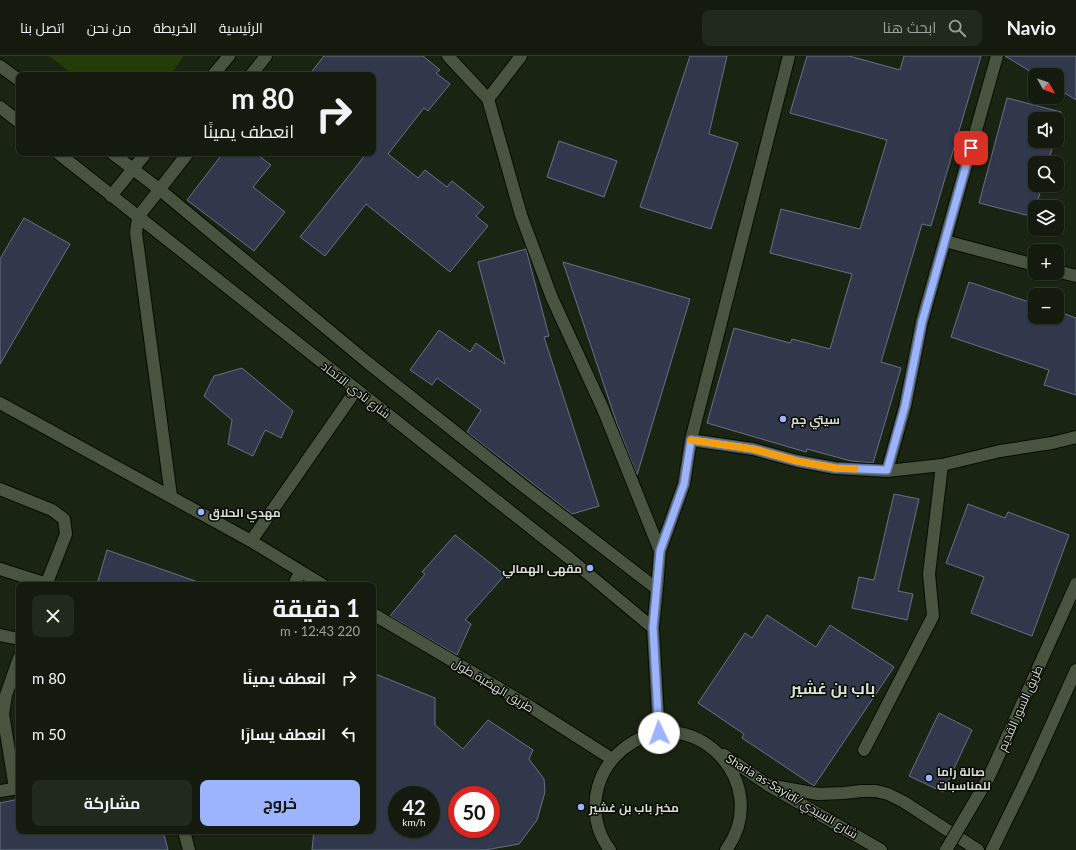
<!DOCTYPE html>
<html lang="ar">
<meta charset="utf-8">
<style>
:root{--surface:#141b0e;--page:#21281c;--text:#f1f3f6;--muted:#9da19e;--line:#33392e;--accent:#9cb4fd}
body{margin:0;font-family:Lato,Cairo,sans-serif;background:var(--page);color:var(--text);direction:rtl;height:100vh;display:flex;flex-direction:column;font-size:15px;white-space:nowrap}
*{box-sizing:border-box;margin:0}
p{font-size:13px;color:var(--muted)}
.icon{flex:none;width:22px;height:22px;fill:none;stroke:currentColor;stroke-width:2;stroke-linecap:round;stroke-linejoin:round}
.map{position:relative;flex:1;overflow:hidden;direction:ltr}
.panel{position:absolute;left:16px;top:526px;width:360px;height:252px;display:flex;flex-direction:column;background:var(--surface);border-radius:8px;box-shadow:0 1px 3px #0004,0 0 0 1px var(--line);direction:rtl}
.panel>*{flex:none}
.top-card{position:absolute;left:16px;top:16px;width:360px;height:84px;border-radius:8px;box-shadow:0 1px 3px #0004,0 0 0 1px var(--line);direction:rtl;background:#141b0e;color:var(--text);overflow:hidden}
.needle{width:26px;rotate:130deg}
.buttons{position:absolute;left:1028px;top:12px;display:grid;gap:8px}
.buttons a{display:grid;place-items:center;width:36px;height:36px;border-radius:8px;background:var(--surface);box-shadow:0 1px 3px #0004,0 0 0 1px var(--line);font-size:20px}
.speed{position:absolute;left:388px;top:730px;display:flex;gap:8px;font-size:20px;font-weight:700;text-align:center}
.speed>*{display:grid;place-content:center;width:52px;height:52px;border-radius:50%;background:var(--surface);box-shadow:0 1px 3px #0004,0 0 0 1px var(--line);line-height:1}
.speed small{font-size:10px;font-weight:400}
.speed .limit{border:6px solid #d22;background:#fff;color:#111}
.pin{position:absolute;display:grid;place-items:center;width:34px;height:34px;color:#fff;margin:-17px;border-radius:8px;box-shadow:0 2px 6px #0006}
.me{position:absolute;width:44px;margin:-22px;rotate:357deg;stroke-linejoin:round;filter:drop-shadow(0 0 3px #0008)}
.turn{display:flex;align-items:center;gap:14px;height:84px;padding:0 16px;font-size:18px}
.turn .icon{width:52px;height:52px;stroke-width:2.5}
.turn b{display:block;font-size:28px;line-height:34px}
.round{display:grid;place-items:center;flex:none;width:42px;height:42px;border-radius:8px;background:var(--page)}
.head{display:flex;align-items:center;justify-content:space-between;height:68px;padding:0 16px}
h1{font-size:24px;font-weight:700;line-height:30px}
.cta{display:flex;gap:8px;margin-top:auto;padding:8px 16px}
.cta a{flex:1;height:46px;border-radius:8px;background:var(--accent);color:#111;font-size:16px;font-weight:700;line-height:46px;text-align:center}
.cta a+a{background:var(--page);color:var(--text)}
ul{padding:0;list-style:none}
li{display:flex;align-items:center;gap:12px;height:56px;padding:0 16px}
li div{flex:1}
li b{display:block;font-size:15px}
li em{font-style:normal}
header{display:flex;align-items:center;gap:24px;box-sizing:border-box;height:56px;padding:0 20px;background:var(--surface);border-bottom:1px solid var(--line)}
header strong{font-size:19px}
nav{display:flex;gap:22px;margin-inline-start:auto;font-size:14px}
.search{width:280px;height:36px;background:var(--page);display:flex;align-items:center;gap:10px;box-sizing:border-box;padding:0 14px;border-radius:8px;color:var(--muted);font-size:15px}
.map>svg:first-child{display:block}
.green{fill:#253c09}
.building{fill:#31384b;stroke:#697085;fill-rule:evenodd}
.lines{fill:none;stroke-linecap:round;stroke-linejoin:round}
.lane-casing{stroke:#050d01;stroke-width:14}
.street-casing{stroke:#050d01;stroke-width:14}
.secondary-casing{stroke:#050d01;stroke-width:14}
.lane{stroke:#495440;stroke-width:12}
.street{stroke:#495440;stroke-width:12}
.secondary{stroke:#495440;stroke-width:12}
.secondary-bridge-casing{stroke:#050d01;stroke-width:14;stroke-linecap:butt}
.secondary-bridge{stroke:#495440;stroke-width:12}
.route-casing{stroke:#6575a4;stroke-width:10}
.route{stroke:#9cb4fd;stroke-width:7}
.slow{stroke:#f59e0b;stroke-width:7}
.poi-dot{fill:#9cb4fd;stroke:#080b05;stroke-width:1.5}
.labels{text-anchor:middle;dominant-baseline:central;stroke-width:3;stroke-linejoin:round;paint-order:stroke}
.street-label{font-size:12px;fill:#d6dcd1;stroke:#080b05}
.poi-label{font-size:12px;font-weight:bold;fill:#d6dcd1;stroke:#080b05;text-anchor:start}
.district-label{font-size:16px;font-weight:bold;fill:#d8e5ce;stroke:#080b05}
</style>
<header>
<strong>Navio</strong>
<div class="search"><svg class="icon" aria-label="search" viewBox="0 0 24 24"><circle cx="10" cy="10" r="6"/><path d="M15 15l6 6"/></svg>ابحث هنا</div>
<nav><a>الرئيسية</a><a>الخريطة</a><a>من نحن</a><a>اتصل بنا</a></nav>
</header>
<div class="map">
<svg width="1076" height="794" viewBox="0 0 1076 794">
<rect width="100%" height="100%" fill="#1a2412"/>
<path class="green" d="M 49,0 L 184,0 L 170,19 L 74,19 Z"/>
<path class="building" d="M 324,0 L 423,0 L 440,14 L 436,17 L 450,28 L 428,55 L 424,52 L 388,98 L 418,122 L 425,114 L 447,131 L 452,125 L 484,151 L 476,160 L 488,170 L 450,216 L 366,148 L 325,200 L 300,181 L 367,97 L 373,97 L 373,19 L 309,19 Z
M 690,0 L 727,0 L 709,78 L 738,87 L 711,173 L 640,151 Z
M 807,0 L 849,0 L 900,14 L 904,0 L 981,0 L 931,170 L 922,168 L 881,306 L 901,312 L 873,407 L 851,405 L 807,393 L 806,396 L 707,367 L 734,272 L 790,287 L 792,283 L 830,293 L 852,218 L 770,197 L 781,153 L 860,173 L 887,84 L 790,57 Z
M 1005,0 L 1076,0 L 1076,44 L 1057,32 L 1057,19 L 1036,19 Z
M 1007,42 L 1061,56 L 1057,72 L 1057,63 L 1035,63 L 1035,85 L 1054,85 L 1048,107 L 1035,107 L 1035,129 L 1042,129 L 1036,151 L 1035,151 L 1034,161 L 979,147 Z
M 559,85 L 617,105 L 604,141 L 547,121 Z
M 223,97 L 255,97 L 271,109 L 253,131 L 285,156 L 254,195 L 187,144 Z
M 24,162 L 70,188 L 0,308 L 0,203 Z
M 526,193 L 549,280 L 544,281 L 599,450 L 572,458 L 467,376 L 481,354 L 437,322 L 432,329 L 410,314 L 439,274 L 470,296 L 476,287 L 505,308 L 478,206 Z
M 563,206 L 690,243 L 637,419 L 617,368 Z
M 969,226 L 1035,248 L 1035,261 L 1057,261 L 1057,255 L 1076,262 L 1076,339 L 1044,329 L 1049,314 L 951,281 Z
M 242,312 L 293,355 L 281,382 L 265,374 L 253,400 L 228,388 L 232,364 L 204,340 L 214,320 Z
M 894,438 L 919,443 L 898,535 L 913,538 L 907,564 L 852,552 L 859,521 L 874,524 Z
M 968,448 L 1005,462 L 1008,456 L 1069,479 L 1032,580 L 971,557 L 984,521 L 946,507 Z
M 455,479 L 505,519 L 465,564 L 471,568 L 457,599 L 390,560 L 425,518 L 422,516 Z
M 107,494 L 198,526 L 197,529 L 110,529 L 98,525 Z
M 767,559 L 816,591 L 830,569 L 894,611 L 814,730 L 742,682 L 744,678 L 698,647 L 745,577 L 752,582 Z
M 373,617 L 435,642 L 435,669 L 463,693 L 488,664 L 533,694 L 529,703 L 544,723 L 545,736 L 537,764 L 519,788 L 485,794 L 312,794 L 314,775 L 373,775 ZM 397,739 L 431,739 L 431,773 L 397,773 ZM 457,739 L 491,739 L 491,773 L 457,773 Z
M 939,657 L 972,674 L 943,736 L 909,720 Z
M 19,743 L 19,775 L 163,775 L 168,794 L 0,794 L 0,747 Z"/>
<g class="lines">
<g class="lane-casing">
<path id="lane" d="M 0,433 L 52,454 L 64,463 L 66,478 L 46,529
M 0,513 L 47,528
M 0,579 L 19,583
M 864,694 L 933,560 L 929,518 L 942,409
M 15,732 L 3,658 L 6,639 L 19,602"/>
</g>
<g class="street-casing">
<path id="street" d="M 448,0 L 488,43 L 521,159 L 552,242 L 603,353 L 660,495
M 488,43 L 521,0
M 138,161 L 136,177 L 139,199 L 171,440
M 945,185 L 1035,209
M 1057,215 L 1076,220
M 0,347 L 251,485 L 323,529
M 691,384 L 753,393 L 797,405 L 835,412 L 887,415 L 942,409 L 1000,395 L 1052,387 L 1076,381
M 887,415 L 905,351 L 922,265 L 997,0
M 251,485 L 356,334
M 294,529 L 300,516
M 657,533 L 660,495 L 684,428 L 691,384 L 789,0
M 373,558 L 529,650 L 612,703
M 0,735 L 19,732
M 184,775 L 189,794"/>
</g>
<g class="secondary-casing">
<path id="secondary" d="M 0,10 L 19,24
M 213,19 L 229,0
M 251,19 L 266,0
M 0,51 L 19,66
M 58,97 L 569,502 L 653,572
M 112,97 L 159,133 L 367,306 L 526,432 L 657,533 L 653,572 L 659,677
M 111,140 L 146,97
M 138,161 L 188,97
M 724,699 L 768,729 L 881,794
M 768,729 L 818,738 L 844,737 L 861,735 L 876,735 L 888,738 L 904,746 L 978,794
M 610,794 C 596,776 592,753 598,731 C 602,716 610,704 622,694 C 689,638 776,726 726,794
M 992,794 L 1029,718 L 1076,614"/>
</g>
<use href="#lane" class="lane"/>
<use href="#street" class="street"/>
<use href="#secondary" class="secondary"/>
<g class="secondary-bridge-casing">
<path id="secondary-bridge" d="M 946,794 L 989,721 L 1076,528"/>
</g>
<use href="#secondary-bridge" class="secondary-bridge"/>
</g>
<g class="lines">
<g class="route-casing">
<path id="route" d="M 659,677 L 653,572 L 660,495 L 684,428 L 691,384 L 753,393 L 797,405 L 835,412 L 887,414 L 905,350 L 922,266 L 971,92"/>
</g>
<use href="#route" class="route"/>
<path class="slow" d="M 691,384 L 753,393 L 797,405 L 835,412 L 855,413"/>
</g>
<g class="poi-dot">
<circle cx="783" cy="363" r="4"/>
<circle cx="201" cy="456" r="4"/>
<circle cx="590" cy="512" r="4"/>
<circle cx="929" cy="722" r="4"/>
<circle cx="581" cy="751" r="4"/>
</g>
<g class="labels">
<g class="street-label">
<text transform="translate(356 334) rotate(38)">شارع نادي الاتحاد</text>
<text transform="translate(493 629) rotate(31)">طريق الهضبة طول</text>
<text transform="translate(1020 652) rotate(-66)">طريق السور القديم</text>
<text transform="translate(792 740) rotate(31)">Sharia as-Sayidi/شارع السيدي</text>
</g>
<g class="poi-label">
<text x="791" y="363">سيتي جِم</text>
<text x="209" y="456">مهدي الحلاق</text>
<text x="582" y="512" text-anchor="end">مقهى الهمالي</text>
<text x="937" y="715">صالة راما<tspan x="937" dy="14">للمناسبات</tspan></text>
<text x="589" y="751">مخبز باب بن غشير</text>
</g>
<g class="district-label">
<text x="833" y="631">باب بن غشير</text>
</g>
</g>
</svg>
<div class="buttons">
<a><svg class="needle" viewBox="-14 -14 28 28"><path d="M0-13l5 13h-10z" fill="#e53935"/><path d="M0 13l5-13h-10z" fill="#9da19e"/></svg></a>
<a><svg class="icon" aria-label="sound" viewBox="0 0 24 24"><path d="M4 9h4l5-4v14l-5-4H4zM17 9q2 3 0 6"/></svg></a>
<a><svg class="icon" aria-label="search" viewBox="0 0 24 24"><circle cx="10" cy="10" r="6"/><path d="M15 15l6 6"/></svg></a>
<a><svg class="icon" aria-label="layers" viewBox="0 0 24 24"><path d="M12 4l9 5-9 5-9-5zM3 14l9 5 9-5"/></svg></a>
<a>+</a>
<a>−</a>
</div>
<div class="speed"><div>42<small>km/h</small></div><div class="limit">50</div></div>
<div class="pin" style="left:971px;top:92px;background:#d93025"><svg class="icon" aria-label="arrive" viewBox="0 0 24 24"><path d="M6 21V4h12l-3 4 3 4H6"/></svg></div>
<svg class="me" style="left:659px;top:677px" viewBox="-20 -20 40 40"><circle r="19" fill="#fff"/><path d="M0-13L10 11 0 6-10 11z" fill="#9cb4fd"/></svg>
<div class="top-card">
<div class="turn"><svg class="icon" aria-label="right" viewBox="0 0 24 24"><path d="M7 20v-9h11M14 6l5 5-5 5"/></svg><div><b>80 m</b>انعطف يمينًا</div></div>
</div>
<section class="panel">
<div class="head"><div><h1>1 دقيقة</h1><p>220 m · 12:43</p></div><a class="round"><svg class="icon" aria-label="close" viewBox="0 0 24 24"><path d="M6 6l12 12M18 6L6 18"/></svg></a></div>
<ul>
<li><svg class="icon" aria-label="right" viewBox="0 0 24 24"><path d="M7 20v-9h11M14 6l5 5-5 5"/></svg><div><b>انعطف يمينًا</b></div><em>80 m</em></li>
<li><svg class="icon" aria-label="left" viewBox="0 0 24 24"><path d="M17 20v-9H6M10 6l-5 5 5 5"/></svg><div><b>انعطف يسارًا</b></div><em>50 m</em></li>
</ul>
<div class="cta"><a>خروج</a><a>مشاركة</a></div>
</section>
</div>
